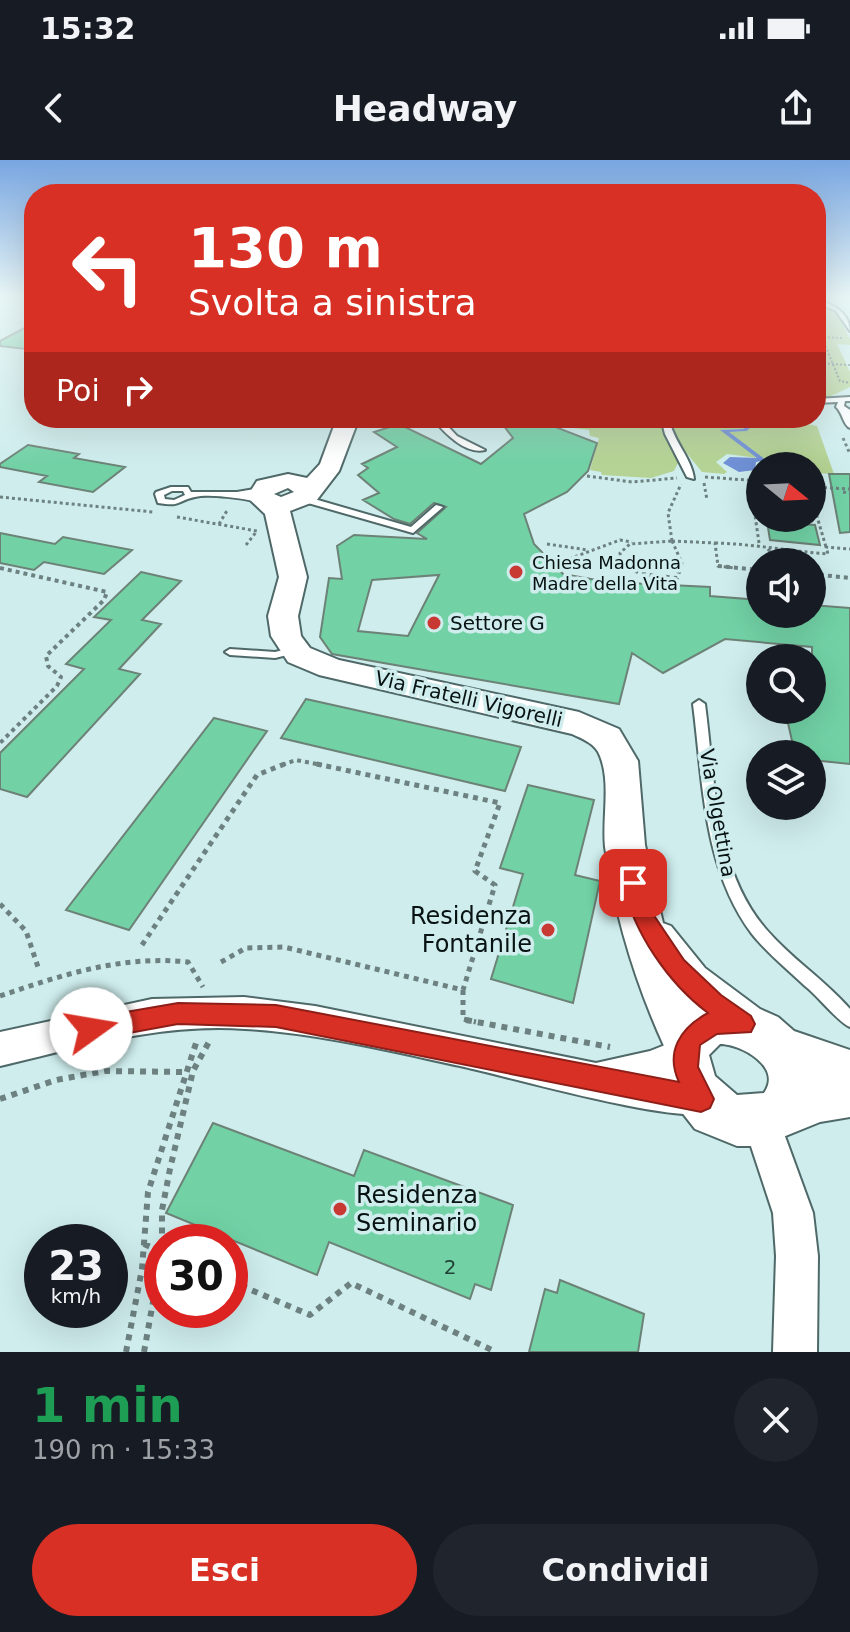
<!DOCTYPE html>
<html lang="it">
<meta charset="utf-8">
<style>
:root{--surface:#171b24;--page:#20242c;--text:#f1f3f6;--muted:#9ea1a6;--accent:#d93025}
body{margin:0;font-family:"DejaVu Sans",sans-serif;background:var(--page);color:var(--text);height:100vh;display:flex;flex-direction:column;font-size:30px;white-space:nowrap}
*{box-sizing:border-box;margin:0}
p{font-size:26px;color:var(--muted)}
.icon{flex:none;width:44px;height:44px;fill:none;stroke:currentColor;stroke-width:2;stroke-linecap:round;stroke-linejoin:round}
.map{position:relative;height:1192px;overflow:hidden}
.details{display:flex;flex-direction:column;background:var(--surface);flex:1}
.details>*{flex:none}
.top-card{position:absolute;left:24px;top:24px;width:802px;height:244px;border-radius:32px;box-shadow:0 8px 32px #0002;background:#d93025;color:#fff;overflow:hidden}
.needle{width:52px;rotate:108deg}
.buttons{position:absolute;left:746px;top:292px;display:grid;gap:16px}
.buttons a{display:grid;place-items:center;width:80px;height:80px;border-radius:50%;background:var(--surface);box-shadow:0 8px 32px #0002;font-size:40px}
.speed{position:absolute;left:24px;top:1064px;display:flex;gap:16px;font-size:40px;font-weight:700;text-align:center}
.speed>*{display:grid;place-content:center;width:104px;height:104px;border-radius:50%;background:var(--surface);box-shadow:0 8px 32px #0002;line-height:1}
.speed small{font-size:20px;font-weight:400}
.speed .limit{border:12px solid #d22;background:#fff;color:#111}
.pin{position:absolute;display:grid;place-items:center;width:68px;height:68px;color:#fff;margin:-34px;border-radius:16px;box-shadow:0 4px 12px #0006}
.me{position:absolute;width:88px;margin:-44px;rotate:77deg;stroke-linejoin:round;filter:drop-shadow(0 0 6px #0008)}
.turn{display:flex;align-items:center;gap:28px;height:168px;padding:0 32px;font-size:36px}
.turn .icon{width:104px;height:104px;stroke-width:2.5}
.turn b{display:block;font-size:56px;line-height:68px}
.then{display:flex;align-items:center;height:76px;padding:0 32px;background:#0003;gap:16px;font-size:30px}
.round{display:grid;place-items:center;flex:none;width:84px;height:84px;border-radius:42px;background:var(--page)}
.overview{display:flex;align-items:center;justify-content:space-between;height:136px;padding:0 32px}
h1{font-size:48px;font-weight:700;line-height:60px;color:#1e9e55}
.button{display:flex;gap:16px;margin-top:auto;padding:16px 32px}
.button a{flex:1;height:92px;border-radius:48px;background:var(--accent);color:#fff;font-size:32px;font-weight:700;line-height:92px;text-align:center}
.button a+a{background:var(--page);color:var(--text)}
.status{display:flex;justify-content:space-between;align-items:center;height:56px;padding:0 40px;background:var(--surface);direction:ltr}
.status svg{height:22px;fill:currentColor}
header{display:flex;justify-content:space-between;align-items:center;height:104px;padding:0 32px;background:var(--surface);font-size:36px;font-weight:700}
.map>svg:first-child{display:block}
.green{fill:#b5d394}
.water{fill:#7091d7}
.building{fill:#72d2a6;stroke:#6d8277;stroke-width:2;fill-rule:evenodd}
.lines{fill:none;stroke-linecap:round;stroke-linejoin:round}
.lane-casing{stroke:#4f6868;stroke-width:4}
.street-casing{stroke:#4f6868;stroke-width:4}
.secondary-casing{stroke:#4f6868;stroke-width:4}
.path-far4{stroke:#6d8181;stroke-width:2;stroke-dasharray:2 2;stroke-linecap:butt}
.path-far3{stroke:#6d8181;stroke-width:3;stroke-dasharray:3 3;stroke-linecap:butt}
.path-far2{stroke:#6d8181;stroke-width:4;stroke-dasharray:4 4;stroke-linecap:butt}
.path-far1{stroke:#6d8181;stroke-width:5;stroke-dasharray:5 5;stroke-linecap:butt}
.path{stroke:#6d8181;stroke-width:6;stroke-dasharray:6 6;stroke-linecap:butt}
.lane{fill:#fff;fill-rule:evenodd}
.street{fill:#fff;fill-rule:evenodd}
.secondary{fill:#fff;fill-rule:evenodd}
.route{fill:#d93025;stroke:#8d1f18;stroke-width:2}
.poi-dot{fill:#c83934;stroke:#cfeded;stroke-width:3}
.labels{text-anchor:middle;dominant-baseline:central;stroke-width:7;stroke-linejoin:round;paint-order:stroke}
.far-poi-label{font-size:18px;fill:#081212;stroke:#cfeded;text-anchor:start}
.poi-label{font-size:20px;fill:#081212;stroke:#cfeded;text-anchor:start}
.street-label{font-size:20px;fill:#081212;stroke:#cfeded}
.near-number-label{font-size:20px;fill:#224237}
.near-poi-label{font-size:24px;fill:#081212;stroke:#cfeded;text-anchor:end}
</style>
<div class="status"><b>15:32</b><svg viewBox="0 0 49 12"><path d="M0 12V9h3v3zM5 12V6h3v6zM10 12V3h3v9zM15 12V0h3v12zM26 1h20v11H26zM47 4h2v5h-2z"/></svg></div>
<header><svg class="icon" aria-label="back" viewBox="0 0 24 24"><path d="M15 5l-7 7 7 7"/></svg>Headway<svg class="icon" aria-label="share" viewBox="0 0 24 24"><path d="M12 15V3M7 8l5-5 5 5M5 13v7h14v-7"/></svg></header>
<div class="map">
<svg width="850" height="1192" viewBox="0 0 850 1192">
<rect width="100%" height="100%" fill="#cfeded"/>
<path class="green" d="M 816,145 L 836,151 L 850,179 L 850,185 L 837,184 L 850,212 L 850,227 L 829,237 L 816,238 Z
M 544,258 L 661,258 L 666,280 L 680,299 L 674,311 L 651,318 L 602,315 L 601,312 L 590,310 L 599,278 L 590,276 L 589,270 L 550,265 Z
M 670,258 L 733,258 L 749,262 L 743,269 L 722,270 L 758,298 L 727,294 L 716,302 L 727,312 L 724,314 L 702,312 L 680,285 Z
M 777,258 L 817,266 L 834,314 L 812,313 L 812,306 L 799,302 L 800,306 L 765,306 L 761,301 L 764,300 L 727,272 L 746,271 L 754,263 L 786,262 Z"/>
<path class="water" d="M 733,258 L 777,258 L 787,262 L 754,263 L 747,271 L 729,272 L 766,300 L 756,302 L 755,310 L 739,312 L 723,303 L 730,297 L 757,298 L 720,270 L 743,269 L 749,263 Z"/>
<path class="building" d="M 34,163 L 34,190 L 0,186 L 0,181 Z
M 498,258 L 544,258 L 550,265 L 597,283 L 588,311 L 567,332 L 524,354 L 534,384 L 563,414 L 608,422 L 710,427 L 710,436 L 760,440 L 760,454 L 812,454 L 812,445 L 850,448 L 850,604 L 812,600 L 812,594 L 795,594 L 785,550 L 812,550 L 812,487 L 725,479 L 663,513 L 632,493 L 619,544 L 332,494 L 320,477 L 329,418 L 342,419 L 337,386 L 354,375 L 427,379 L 417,373 L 446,347 L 434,343 L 410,364 L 394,359 L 363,340 L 379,333 L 358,315 L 368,308 L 362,304 L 397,287 L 374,272 L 399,264 L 481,304 L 513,278 ZM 439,415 L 408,476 L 358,471 L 372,420 Z
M 28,285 L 79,294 L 74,298 L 125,307 L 93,332 L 39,322 L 47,316 L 0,307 L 0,304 Z
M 829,314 L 850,314 L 850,372 L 840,373 Z
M 767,361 L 815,365 L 820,385 L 770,380 Z
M 0,373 L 55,384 L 63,377 L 132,390 L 104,414 L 44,402 L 34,410 L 0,403 Z
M 141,412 L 181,421 L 142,460 L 161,464 L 119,509 L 140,514 L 27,637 L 0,629 L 0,593 L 84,509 L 66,504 L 111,460 L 94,457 Z
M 306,539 L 521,587 L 505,631 L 281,578 Z
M 214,558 L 267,571 L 129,770 L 66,750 Z
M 528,625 L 594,640 L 575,715 L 600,721 L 573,843 L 491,819 L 523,714 L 500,708 Z
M 213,963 L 354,1016 L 364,990 L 513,1045 L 491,1130 L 475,1124 L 470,1139 L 329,1082 L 317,1115 L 166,1053 Z
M 560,1120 L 644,1154 L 638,1192 L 529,1192 L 545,1129 L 557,1133 Z"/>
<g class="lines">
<g class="lane-casing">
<path id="lane" d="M 816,138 C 832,145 849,151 850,171 L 836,151 L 816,142 Z
M 850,237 L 850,241 L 845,241 L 844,246 L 850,250 L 850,268 C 843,265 843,253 836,247 L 838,242 L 816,243 L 816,239 Z
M 432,258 L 440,258 L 457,276 L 485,290 C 465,295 444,272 432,258 Z
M 661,258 L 669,258 C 672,280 692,298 694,319 L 687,317 L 665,274 Z
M 171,327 L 188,327 L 191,332 L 237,332 L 261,328 L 265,330 L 250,335 L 263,337 L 264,339 L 260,342 C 245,339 209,333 195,337 C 176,341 182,347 158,343 L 155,334 L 156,332 ZM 172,331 L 183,331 L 185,335 L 174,340 L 165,339 L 164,335 Z
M 304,336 L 411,367 L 436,345 L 443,347 L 413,373 L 301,341 L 300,339 Z
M 295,487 L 299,488 L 300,490 L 299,492 L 275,498 L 230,495 L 225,492 L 230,489 L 275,492 Z
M 699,540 L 705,544 C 715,618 714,708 765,768 C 790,798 824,819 850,849 L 850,867 C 839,863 817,835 805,826 C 787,809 767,793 752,774 C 703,709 703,622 693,544 Z"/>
</g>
<g class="street-casing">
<path id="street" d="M 244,837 L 315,846 L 596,903 L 650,891 L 685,877 L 697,882 L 703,894 L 697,906 L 670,917 L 714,926 L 719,939 L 714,952 C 679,966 507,916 460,906 C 390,891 316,873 245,869 C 161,863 81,887 0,906 L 0,872 L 152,839 Z
M 762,943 L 775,949 L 813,1053 L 818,1096 L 817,1192 L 773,1192 L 776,1096 L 773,1053 L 743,962 L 749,949 Z"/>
</g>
<g class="secondary-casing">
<path id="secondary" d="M 337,258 L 359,258 L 339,311 L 316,341 L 290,351 L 307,417 L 298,456 L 301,476 L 310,488 L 339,500 L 579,552 L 619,569 L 638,601 L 645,685 L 663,763 L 671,766 L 705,808 L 760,849 L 778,857 L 794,871 L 850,890 L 850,957 L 820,962 L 761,986 L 737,986 L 695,969 L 677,946 L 661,894 L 664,886 C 635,822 615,756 605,687 C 602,658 611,623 600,596 C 596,584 583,579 572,574 L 319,515 L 288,502 L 271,476 L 268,456 L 279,417 L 265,354 L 247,337 L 257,321 L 288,314 L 307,318 L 320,304 ZM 288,328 L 294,332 L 281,337 L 274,334 ZM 720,884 C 741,884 783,907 764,933 L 737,935 L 715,916 L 709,895 Z"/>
</g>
<path class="path-far4" d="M 816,164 L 840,221 L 850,223
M 816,177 L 842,178
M 816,203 L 850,205"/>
<path class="path-far3" d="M 797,258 L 799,263
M 843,278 L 850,294
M 587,316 L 632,322 L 677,318
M 705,317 L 760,321
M 704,323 L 707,340
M 812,327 L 850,329
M 843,332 L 850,333
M 0,337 L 153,352
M 812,353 L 816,353 L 826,387
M 177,357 L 257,371 L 246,385
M 768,358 L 786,360
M 787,360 L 812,361 L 810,358
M 219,364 L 228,349
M 672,381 L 682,403 L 680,408
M 672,381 L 668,353 L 681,324
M 672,381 L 715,383 L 718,406 L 735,408
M 715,383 C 753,384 789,391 828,394 L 826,387 L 850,389
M 759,383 L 754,348 L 760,348
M 547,384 L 588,390
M 797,391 L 800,402
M 769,402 L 766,393 L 770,389
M 558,403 L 620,380 L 632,382
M 631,408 L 621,401 L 620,393 L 630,384 L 672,381"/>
<path class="path-far2" d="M 628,406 L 641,414 L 677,418 L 681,406
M 718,406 L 760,410
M 0,408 L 107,432 L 104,440 L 46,496 L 48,506 L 61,517 L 57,526 L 0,583
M 812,414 L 850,418
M 282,605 L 296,600 L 322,605"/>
<path class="path-far1" d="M 0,744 L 26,771 L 38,807
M 142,785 L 257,615 L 287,603
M 221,802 L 246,788 L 284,787 L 463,830 L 495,725 L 475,711 L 500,643 L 312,603
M 463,830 L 463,859 L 476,862
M 0,836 C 62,815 121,795 188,802 L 203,827"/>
<path class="path" d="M 466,860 L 610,887
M 0,939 L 56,920 L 105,911 L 186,912
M 144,1084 L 162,1092
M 230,1121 L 310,1155 L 351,1123 L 496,1192
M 126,1192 L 142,1109 L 148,1032 L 197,880
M 144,1192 L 162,1092 L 162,1050 L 170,1009 L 193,911 L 210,880"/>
<use href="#lane" class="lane"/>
<use href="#street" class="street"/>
<use href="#secondary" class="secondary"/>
</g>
<linearGradient id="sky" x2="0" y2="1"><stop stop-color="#78a6e1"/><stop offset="0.45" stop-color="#e9f7f7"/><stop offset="1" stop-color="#e9f7f7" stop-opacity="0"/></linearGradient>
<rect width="850" height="303" fill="url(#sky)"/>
<path class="route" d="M 633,715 L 641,717 L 649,748 L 684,800 L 721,835 L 751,856 L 755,864 L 751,872 L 717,874 L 700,885 L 698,907 L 714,939 L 710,948 L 701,952 L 276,867 L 178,864 L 91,880 L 83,877 L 79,869 L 83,861 L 91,858 L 178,843 L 276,845 L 679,922 C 665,892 680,868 708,853 C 668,823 633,772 623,723 Z"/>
<g class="poi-dot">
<circle cx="516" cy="412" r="8"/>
<circle cx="434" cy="463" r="8"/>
<circle cx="548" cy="770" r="8"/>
<circle cx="340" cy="1049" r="8"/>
</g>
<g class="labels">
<g class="far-poi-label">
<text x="532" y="402">Chiesa Madonna<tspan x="532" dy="21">Madre della Vita</tspan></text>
</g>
<g class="poi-label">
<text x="450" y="463">Settore G</text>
</g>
<g class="street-label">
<text transform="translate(469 539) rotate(13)">Via Fratelli Vigorelli</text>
<text transform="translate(718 653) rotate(80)">Via Olgettina</text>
</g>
<g class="near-number-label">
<text x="450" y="1107">2</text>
</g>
<g class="near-poi-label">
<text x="532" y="756">Residenza<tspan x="532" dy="28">Fontanile</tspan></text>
<text x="356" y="1035" text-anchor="start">Residenza<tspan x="356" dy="28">Seminario</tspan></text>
</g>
</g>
</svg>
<div class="buttons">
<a><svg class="needle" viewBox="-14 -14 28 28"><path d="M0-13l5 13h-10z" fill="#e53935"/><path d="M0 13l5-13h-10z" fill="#9ea1a6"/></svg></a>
<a><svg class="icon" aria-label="sound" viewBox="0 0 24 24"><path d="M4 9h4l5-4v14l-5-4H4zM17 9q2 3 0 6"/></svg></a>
<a><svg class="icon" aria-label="search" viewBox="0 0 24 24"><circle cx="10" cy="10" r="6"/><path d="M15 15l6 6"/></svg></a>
<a><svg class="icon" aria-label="layers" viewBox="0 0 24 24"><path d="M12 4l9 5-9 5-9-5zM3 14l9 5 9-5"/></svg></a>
</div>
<div class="speed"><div>23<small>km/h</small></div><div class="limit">30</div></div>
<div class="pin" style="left:633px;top:723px;background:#d93025"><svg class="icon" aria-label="arrive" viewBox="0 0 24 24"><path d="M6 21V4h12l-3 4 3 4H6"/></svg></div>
<svg class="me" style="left:91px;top:869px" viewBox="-20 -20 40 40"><circle r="19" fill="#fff"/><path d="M0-13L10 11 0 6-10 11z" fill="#d93025"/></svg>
<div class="top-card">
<div class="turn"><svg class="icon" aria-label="left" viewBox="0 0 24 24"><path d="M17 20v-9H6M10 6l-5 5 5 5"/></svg><div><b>130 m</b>Svolta a sinistra</div></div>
<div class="then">Poi<svg class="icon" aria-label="right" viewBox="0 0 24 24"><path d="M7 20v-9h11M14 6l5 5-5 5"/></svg></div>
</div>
</div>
<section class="details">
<div class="overview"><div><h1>1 min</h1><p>190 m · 15:33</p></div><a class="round"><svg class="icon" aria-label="close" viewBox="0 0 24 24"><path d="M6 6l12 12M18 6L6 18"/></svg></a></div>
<div class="button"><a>Esci</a><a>Condividi</a></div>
</section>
